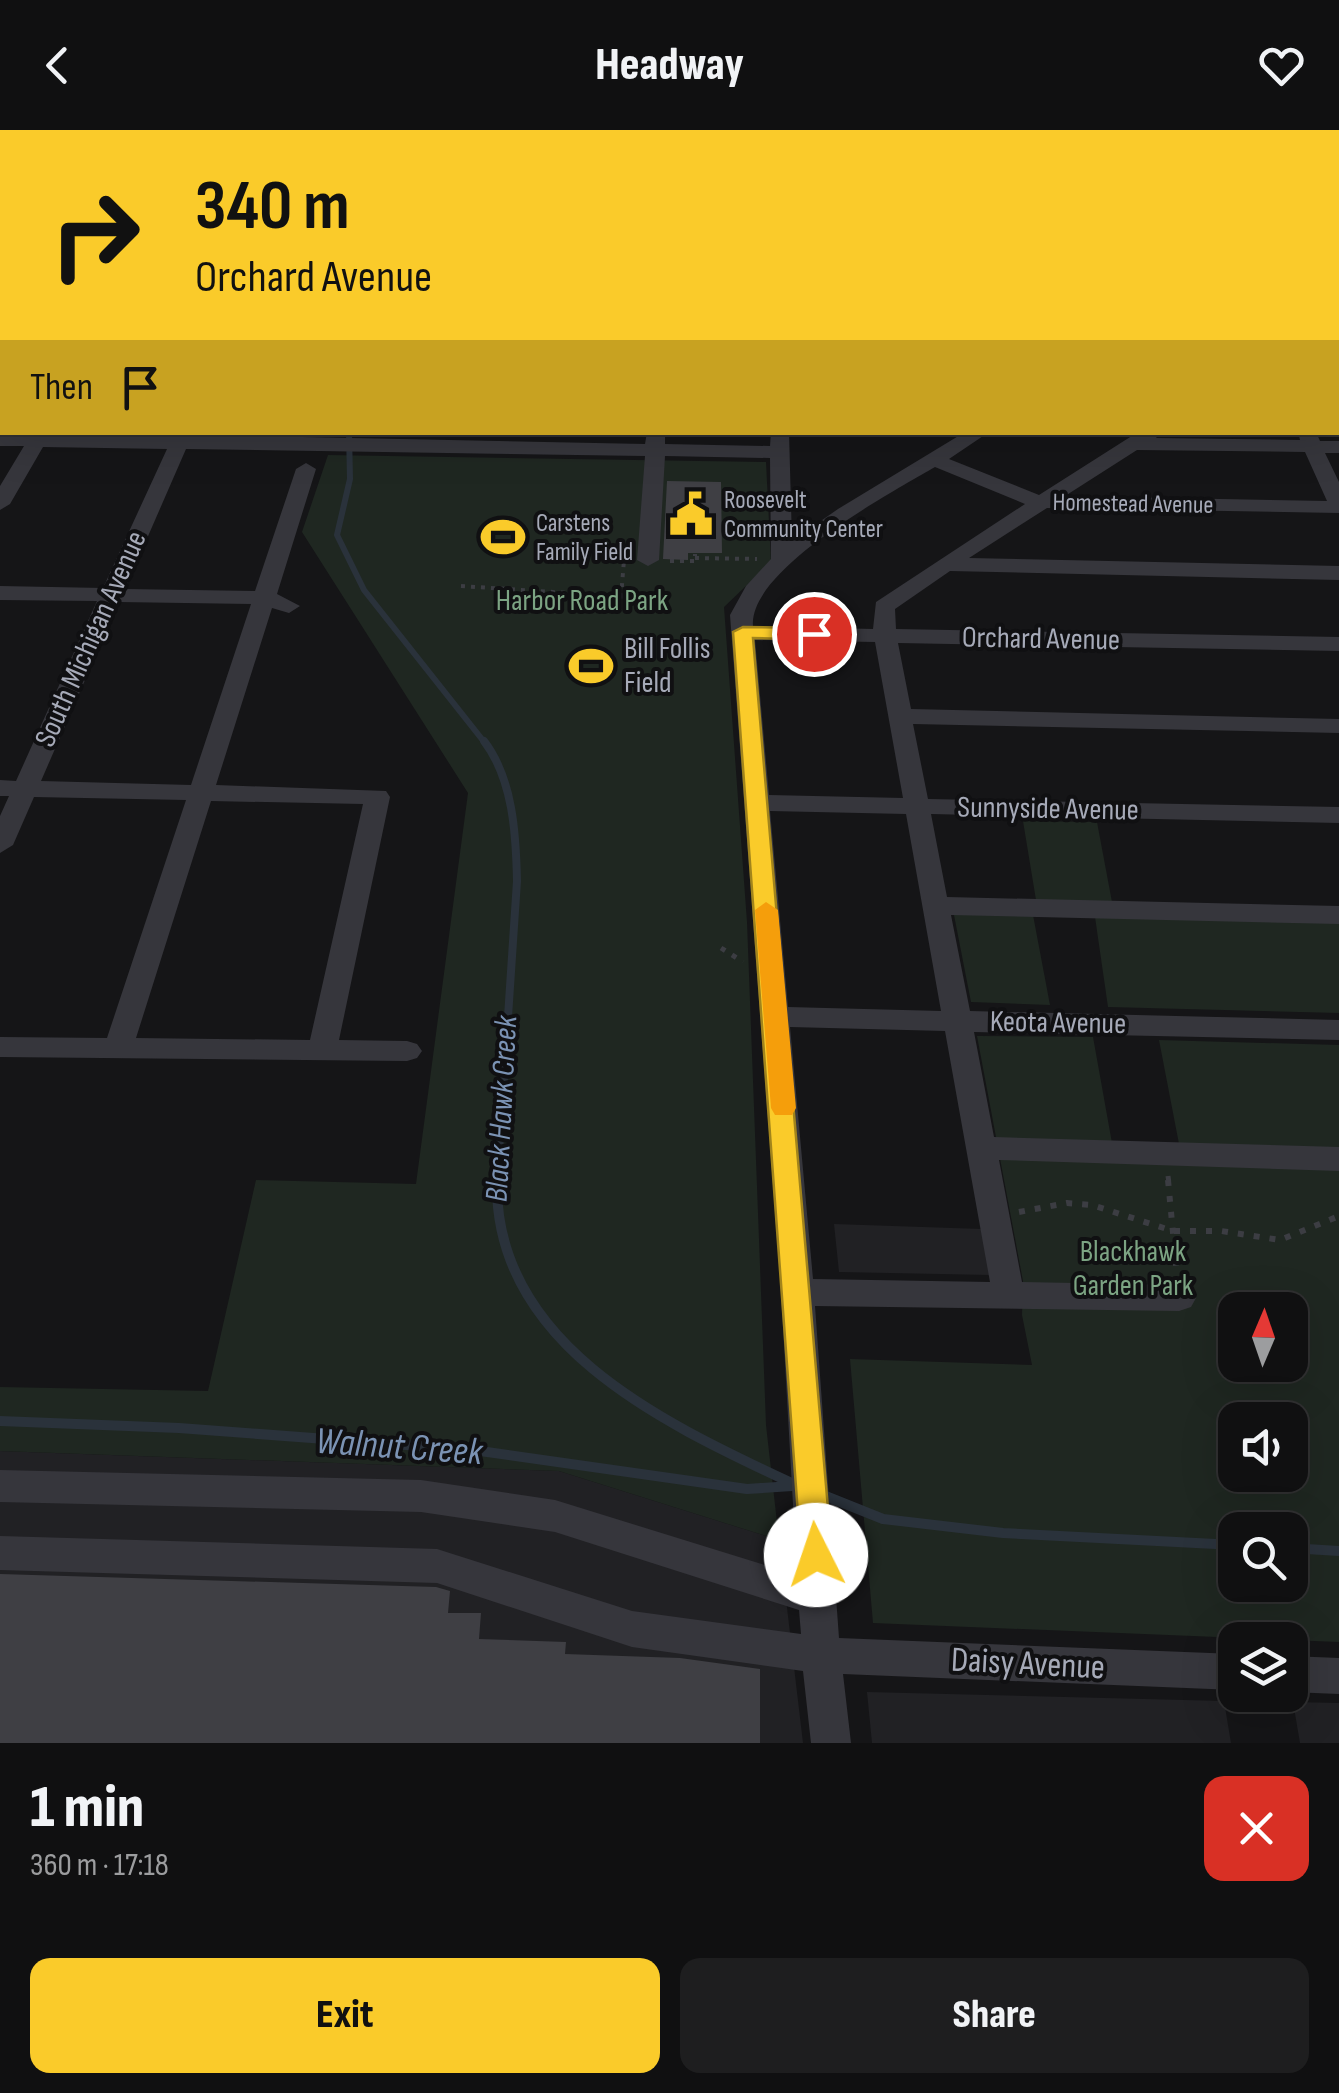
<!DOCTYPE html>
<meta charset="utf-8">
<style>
:root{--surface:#101011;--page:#1e1e1f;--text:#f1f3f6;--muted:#9c9d9f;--line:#303031;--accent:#facb2a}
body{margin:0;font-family:"Sofia Sans Condensed",sans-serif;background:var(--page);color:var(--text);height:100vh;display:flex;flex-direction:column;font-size:38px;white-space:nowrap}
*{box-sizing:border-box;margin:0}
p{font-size:32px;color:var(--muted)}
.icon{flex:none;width:55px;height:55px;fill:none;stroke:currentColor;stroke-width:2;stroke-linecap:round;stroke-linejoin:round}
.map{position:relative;height:1613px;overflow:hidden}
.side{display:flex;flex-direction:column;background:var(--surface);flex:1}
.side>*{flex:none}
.banner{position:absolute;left:0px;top:0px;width:1340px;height:305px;box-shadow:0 10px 40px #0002,0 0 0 2px var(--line);background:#facb2a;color:#111;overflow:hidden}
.needle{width:65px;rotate:2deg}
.buttons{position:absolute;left:1218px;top:1162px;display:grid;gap:20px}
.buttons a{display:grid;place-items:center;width:90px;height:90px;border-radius:20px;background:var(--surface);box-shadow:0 10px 40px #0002,0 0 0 2px var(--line);font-size:50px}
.pin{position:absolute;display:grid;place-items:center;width:85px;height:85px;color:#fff;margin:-42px;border:5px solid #fff;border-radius:50%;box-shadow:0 2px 10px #0007}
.me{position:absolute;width:110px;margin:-55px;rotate:356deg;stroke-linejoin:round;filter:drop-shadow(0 0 8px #0008)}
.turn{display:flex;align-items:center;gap:35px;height:210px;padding:0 30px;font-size:45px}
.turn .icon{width:130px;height:130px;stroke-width:2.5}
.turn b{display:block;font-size:70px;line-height:85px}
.then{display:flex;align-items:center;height:95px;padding:0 30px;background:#0003;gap:20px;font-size:38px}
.round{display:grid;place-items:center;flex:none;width:105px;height:105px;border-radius:20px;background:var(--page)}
.overview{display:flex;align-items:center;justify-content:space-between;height:170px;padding:0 30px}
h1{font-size:60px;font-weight:800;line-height:75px}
.button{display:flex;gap:20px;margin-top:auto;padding:20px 30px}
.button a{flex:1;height:115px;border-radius:20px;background:var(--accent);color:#111;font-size:40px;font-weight:800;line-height:115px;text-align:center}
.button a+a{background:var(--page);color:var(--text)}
header{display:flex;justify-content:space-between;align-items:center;height:130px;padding:0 30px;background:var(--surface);font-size:45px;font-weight:800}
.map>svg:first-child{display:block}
.built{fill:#212124}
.green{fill:#1f2721;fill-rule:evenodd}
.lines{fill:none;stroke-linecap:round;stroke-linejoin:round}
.stream-far3{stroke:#2a323b;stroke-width:5}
.stream-far2{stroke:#2a323b;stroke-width:6}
.stream-far1{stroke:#2a323b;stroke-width:8}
.stream{stroke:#2a323b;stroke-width:10}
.building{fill:#3f3f44}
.path-far2{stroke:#3c3d43;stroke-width:4;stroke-dasharray:4 6;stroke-linecap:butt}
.path-far1{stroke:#3c3d43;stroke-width:5;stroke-dasharray:5 8;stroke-linecap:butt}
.path{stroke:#3c3d43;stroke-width:6;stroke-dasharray:6 10;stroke-linecap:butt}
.minor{fill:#36363c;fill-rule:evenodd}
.route{fill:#facb2a;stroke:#a2841b;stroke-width:2.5}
.slow{fill:#f59e0b}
.labels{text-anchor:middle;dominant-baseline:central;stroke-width:8;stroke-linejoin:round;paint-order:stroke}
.far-poi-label{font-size:25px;fill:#a6aab8;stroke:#101012;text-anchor:start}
.far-street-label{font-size:25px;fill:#a6aab8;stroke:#101012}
.park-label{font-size:30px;fill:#7ca483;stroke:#101012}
.street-label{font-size:30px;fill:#a6aab8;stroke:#101012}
.poi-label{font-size:30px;fill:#a6aab8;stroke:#101012;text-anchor:start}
.water-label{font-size:32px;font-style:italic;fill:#7b93b4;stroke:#101012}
.near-street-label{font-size:35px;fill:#a6aab8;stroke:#101012}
.near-water-label{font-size:38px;font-style:italic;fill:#7b93b4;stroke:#101012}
</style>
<header><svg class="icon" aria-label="back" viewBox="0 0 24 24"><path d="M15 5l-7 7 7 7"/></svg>Headway<svg class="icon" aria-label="heart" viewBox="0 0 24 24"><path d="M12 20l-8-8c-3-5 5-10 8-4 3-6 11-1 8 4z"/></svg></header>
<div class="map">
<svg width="1339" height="1613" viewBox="0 0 1339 1613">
<rect width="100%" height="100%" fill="#151517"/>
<path class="built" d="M 834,1094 L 982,1099 L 990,1145 L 839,1142 Z
M 0,1321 L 559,1341 L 779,1410 L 803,1613 L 0,1613 Z
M 867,1562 L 1224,1571 L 1231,1613 L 872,1613 Z
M 1293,1572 L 1339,1573 L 1339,1613 L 1300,1613 Z"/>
<path class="green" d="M 328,325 L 766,332 L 771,432 L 724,477 L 747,792 L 766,1295 L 779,1410 L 559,1341 L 0,1321 L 0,1257 L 208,1261 L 256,1050 L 416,1054 L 468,663 L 302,402 Z
M 1023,691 L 1097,692 L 1112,772 L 1036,770 Z
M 954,785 L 1033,785 L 1050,875 L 971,872 Z
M 1095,787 L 1339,792 L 1339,883 L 1108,877 Z
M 977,906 L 1093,907 L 1112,1013 L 1179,1014 L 1159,910 L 1339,915 L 1339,1512 L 873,1493 L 850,1229 L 1032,1235 L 1022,1185 L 1023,1151 ZM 1235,1180 L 1290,1180 L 1290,1235 L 1235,1235 ZM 1235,1290 L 1290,1290 L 1290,1345 L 1235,1345 ZM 1235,1400 L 1290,1400 L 1290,1455 L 1235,1455 Z"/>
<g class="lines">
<path class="stream-far3" d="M 410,0 L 414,2"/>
<path class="stream-far2" d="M 349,302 L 350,349 L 337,405 L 364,460 L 485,613"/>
<path class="stream-far1" d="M 484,611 C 513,649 516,704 517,751 L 497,1053"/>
<path class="stream" d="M 497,1050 C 493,1218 671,1296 800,1357
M 0,1291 L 179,1298 L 473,1320 L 747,1359 L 792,1356
M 823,1365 L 883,1389 L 1003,1403 L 1235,1415
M 1290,1418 L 1339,1421"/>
</g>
<path class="building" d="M 667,351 L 721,352 L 722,423 L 688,423 L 688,430 L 663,429 Z
M 0,1444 L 436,1457 L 450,1461 L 448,1483 L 481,1483 L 479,1509 L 566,1512 L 565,1524 L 680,1528 L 760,1539 L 760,1613 L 0,1613 Z"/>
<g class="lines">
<path class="path-far2" d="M 695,428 L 757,429
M 670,431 L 695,431 L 695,424
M 461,456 L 660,469
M 621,467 L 624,430 L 629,430"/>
<path class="path-far1" d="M 721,818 L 743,832
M 1168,1046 L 1169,1053"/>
<path class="path" d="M 1168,1050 L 1177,1145
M 1019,1082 L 1067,1073 L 1092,1075 L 1173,1101 L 1221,1101 L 1280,1110 L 1339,1086"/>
<path class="minor" d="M 318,0 L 332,0 L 333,2 L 318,2 Z
M 887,0 L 901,0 L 903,2 L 888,2 Z
M 0,24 L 2,24 L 2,34 L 0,34 Z
M 0,63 L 2,63 L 2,73 L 0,73 Z
M 0,105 L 2,105 L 2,115 L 0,115 Z
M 1338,163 L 1339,163 L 1339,173 L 1338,173 Z
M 0,180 L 2,180 L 2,190 L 0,190 Z
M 1338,207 L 1339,207 L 1339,217 L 1338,217 Z
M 1338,256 L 1339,256 L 1339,268 L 1338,268 Z
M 52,302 L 645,314 L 647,302 L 665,302 L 665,314 L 770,316 L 771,302 L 789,302 L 792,411 L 838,379 L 965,302 L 989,302 L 949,329 L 1039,365 L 1138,302 L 1161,302 L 1156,308 L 1300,310 L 1298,302 L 1316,302 L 1320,311 L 1339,311 L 1339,323 L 1325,323 L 1339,352 L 1339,383 L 1047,378 L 969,428 L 1339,436 L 1339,450 L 950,441 L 895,479 L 896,499 L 1339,507 L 1339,521 L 898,513 L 911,579 L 1339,589 L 1339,603 L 913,594 L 928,669 L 1339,677 L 1339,693 L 931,684 L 947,767 L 1339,776 L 1339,794 L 951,785 L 970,881 L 1339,890 L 1339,910 L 974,902 L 994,1007 L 1339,1017 L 1339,1041 L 999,1030 L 1022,1152 L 1179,1155 L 1191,1159 L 1196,1168 L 1191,1177 L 1179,1181 L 815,1176 L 839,1508 L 1235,1524 L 1235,1560 L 843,1544 L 851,1613 L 811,1613 L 803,1541 L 632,1517 L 437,1453 L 0,1440 L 0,1406 L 437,1419 L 632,1481 L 801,1504 L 799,1480 L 555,1402 L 421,1382 L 0,1372 L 0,1340 L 421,1350 L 555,1370 L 797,1445 L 781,1162 L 730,485 L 746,456 L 771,429 L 770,328 L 665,326 L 659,430 L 648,436 L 637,430 L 645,326 L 186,319 L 125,459 L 255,461 L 296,339 L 306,333 L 316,339 L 277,464 L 300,476 L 289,483 L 272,478 L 216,655 L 386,661 L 390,667 L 339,910 L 407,911 L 417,914 L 422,921 L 417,928 L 407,931 L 0,927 L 0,907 L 107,908 L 186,670 L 34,667 L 13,715 L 0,723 L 0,686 L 9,666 L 0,666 L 0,650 L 16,651 L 97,471 L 0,470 L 0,456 L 103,458 L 167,319 L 43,317 L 10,374 L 0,380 L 0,356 L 24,316 L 0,316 L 0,304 ZM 1137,320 L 1305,322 L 1327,371 L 1065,366 ZM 935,337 L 1025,374 L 876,472 L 873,499 L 753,496 C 748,440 890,363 935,337 ZM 119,472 L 251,474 L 191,655 L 41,651 ZM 755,510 L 875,512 L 903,668 L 769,665 ZM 211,671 L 363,674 L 310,910 L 136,908 ZM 770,681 L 906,684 L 941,881 L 788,877 ZM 790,897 L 945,901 L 990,1152 L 813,1149 Z
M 1290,1526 L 1339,1528 L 1339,1564 L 1290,1562 Z"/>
</g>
<path class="route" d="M 743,497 L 814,498 L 823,504 L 814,510 L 753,508 L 832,1425 L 827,1435 L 816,1439 L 806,1435 L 801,1425 L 733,502 Z"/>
<path class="slow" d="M 766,772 L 778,780 L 796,978 L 792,985 L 775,985 L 771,978 L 755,780 Z"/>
<defs>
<g id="civic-bare" transform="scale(3.45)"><path d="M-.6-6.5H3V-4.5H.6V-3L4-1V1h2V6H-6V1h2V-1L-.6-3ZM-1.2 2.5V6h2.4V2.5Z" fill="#facb2a" stroke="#101012" stroke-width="2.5" paint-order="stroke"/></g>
<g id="stadium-bare" transform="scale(3.45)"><path d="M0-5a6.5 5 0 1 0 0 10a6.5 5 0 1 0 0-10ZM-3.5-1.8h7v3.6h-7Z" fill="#facb2a" stroke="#101012" stroke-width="2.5" paint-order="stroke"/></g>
</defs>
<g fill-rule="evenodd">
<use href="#civic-bare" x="691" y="384"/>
<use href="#stadium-bare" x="503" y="407"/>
<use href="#stadium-bare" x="591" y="536"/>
</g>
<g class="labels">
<g class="far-poi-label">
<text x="724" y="370">Roosevelt<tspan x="724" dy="29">Community Center</tspan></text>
<text x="536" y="393">Carstens<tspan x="536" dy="29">Family Field</tspan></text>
</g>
<g class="far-street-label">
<text transform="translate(1133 374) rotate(1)">Homestead Avenue</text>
</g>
<g class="park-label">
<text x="582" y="471">Harbor Road Park</text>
<text x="1133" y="1122">Blackhawk<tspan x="1133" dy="34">Garden Park</tspan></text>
</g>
<g class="street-label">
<text transform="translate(91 509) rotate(-66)">South Michigan Avenue</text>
<text transform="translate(1041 509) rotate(1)">Orchard Avenue</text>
<text transform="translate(1048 679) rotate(1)">Sunnyside Avenue</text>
<text transform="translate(1058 893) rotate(1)">Keota Avenue</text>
</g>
<g class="poi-label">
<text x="624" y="519">Bill Follis<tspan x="624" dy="34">Field</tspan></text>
</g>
<g class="water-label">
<text transform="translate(502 979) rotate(-87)">Black Hawk Creek</text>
</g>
<g class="near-street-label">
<text transform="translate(1028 1534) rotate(3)">Daisy Avenue</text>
</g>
<g class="near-water-label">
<text transform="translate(399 1317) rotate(4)">Walnut Creek</text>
</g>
</g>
</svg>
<div class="buttons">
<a><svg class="needle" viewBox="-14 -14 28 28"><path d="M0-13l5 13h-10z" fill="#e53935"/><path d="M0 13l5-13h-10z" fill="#9c9d9f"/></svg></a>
<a><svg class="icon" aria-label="sound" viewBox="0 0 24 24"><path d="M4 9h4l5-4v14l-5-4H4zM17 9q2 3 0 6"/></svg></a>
<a><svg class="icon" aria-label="search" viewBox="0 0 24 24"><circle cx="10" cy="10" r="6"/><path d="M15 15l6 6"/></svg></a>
<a><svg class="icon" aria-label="layers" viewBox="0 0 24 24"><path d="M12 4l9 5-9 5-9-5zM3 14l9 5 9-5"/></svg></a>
</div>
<div class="pin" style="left:814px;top:504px;background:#d93025"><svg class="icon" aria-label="arrive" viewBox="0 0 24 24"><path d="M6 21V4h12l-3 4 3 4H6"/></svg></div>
<svg class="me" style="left:816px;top:1425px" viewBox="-20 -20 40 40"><circle r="19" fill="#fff"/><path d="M0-13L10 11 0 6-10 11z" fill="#facb2a"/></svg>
<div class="banner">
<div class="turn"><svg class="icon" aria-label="right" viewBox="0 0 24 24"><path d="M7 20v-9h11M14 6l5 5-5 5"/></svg><div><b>340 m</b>Orchard Avenue</div></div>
<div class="then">Then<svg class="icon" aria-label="arrive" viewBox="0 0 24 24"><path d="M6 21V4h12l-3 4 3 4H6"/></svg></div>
</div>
</div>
<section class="side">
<div class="overview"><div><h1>1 min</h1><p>360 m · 17:18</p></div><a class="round" style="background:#d93025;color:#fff"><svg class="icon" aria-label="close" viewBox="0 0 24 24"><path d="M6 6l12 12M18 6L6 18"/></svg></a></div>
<div class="button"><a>Exit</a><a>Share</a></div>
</section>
